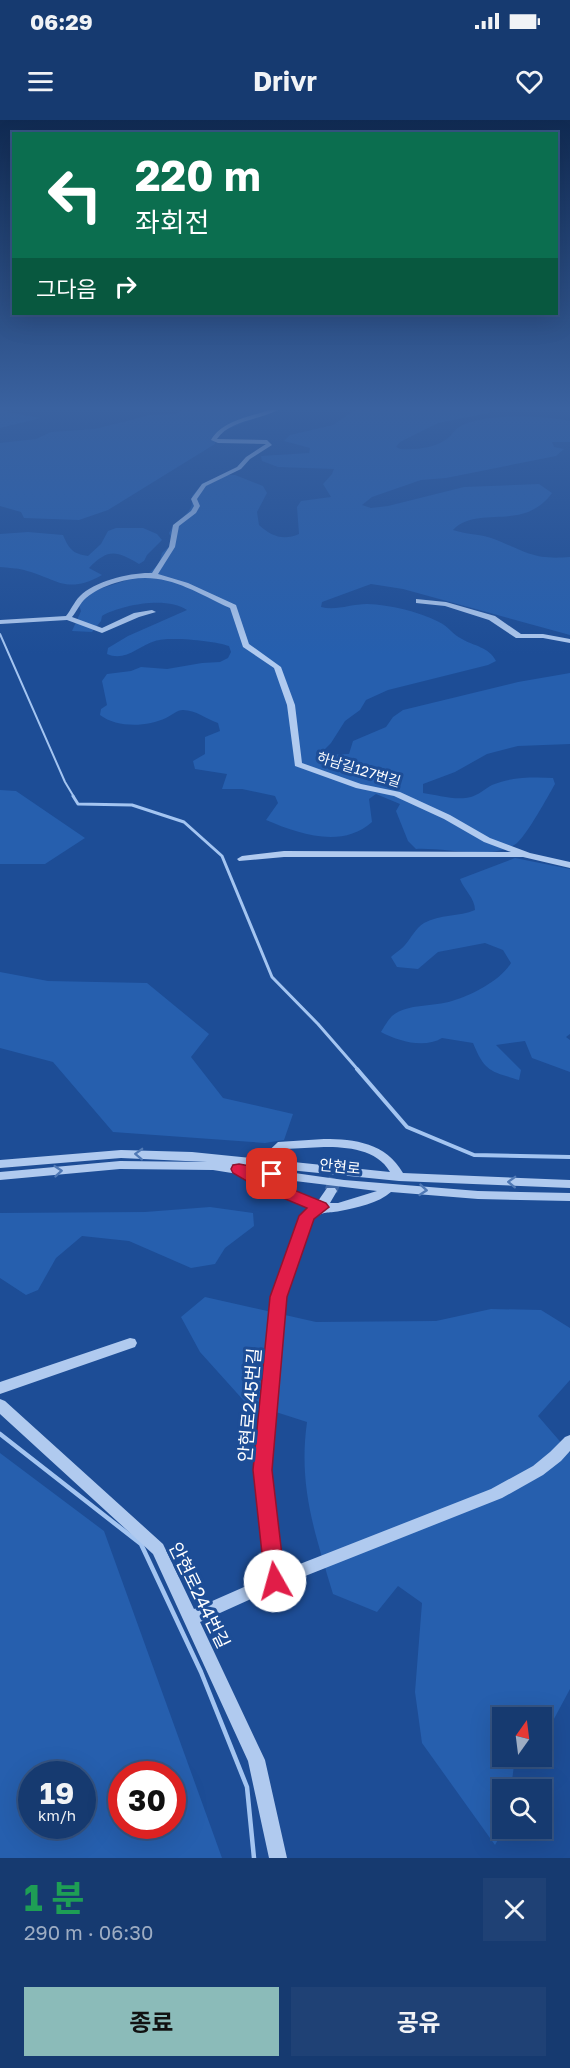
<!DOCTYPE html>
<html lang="ko">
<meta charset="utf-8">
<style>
:root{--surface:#163a70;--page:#1f4175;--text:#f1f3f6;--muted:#9eadc3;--line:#355483;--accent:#8bbbb9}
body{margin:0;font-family:"Golos Text","Noto Sans KR",sans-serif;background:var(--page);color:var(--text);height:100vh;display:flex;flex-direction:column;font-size:22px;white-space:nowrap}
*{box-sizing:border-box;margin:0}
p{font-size:20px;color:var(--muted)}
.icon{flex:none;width:33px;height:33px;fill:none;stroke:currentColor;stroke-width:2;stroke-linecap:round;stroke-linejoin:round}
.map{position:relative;height:1738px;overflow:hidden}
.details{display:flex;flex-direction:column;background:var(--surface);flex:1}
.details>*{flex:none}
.top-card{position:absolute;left:12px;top:12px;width:546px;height:183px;border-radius:0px;box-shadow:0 6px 24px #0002,0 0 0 2px var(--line);background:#0b6e4f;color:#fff;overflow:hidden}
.needle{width:39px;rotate:14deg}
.tools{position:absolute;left:492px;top:1587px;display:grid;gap:12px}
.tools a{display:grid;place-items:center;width:60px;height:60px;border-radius:0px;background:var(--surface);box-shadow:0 6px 24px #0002,0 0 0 2px var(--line);font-size:30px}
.speed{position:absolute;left:18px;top:1641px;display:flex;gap:12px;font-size:30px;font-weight:700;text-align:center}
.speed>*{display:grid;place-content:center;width:78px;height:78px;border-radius:50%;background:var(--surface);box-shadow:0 6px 24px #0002,0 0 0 2px var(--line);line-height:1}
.speed small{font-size:15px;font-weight:400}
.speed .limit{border:9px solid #d22;background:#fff;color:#111}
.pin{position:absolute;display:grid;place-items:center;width:51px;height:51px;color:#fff;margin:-26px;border-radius:12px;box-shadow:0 3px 9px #0006}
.me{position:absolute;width:66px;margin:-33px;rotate:353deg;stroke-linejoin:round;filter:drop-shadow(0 0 4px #0008)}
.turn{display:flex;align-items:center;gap:21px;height:126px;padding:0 24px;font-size:27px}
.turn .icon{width:78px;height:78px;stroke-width:2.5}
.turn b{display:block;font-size:42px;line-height:51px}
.then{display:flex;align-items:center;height:57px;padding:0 24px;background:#0003;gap:12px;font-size:22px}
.round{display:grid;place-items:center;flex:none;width:63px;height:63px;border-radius:0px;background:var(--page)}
.overview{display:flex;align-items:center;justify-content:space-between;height:102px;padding:0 24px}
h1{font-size:36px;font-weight:700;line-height:45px;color:#1e9e55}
.button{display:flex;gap:12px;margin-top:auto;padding:12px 24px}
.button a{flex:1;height:69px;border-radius:0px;background:var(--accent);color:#111;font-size:24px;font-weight:700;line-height:69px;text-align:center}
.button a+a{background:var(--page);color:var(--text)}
.status{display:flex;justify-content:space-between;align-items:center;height:42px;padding:0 30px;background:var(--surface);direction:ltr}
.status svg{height:16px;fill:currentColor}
header{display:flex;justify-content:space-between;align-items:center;height:78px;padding:0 24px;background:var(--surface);font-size:27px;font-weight:700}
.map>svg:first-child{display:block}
.green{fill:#265fae;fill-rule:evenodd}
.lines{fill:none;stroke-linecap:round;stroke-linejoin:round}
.stream-far3{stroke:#a4c5f1;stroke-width:2}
.stream-far2{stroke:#a4c5f1;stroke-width:3}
.stream-far1{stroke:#a4c5f1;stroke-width:4}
.stream{stroke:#a4c5f1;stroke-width:4.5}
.minor-tunnel{stroke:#3f68a6;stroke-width:13;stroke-dasharray:13 6;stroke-linecap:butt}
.minor{fill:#b0caef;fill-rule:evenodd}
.oneway{stroke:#5079b5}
.route{fill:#e11d48;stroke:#92132f;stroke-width:1.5}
.labels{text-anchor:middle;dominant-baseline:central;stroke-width:6;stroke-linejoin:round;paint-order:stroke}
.far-street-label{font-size:14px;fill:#fff;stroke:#1d4d96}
.street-label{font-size:15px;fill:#fff;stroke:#1d4d96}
.near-street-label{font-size:18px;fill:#fff;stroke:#1d4d96}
</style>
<div class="status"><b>06:29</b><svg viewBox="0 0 49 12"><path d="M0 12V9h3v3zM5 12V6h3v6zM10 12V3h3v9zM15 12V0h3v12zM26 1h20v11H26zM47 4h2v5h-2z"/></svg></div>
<header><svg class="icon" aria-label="menu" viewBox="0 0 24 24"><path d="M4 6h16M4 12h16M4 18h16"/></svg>Drivr<svg class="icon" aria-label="heart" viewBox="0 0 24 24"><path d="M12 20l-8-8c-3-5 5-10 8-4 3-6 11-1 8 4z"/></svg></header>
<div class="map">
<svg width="570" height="1738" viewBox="0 0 570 1738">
<rect width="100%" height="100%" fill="#1d4d96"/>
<path class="green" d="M 0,290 L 6,290 L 6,292 L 41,298 L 0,308 Z
M 183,290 L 277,290 L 218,313 L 215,324 L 108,390 L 79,400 L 24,398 L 21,392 L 0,386 L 0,323 L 36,319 L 51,312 L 95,309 L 150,295 L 175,294 Z
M 355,290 L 489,290 L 489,293 L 438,303 L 400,322 L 396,327 L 400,329 C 416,330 437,328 449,317 C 453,314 455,309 459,307 C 483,293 543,295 570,301 L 570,322 L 552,322 L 554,327 L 564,329 L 556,336 L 446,358 L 421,360 L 372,377 L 362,385 L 371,388 L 388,386 L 464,367 L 539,364 L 552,373 C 523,413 478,384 453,410 C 467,415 483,414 494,419 C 527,432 532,440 570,437 L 570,515 L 403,469 L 371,464 L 322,482 L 321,487 C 336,491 351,484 367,484 C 391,485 417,491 439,502 C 448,506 453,515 462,519 C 474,526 489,527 496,541 L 488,545 L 388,570 L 366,580 L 360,590 L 345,601 L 331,623 L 319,635 L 349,634 L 353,621 L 386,607 L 393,597 L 403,590 L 518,562 L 570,553 L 570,624 L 518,626 L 487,634 L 455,652 L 423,664 L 423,673 C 437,675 457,681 471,677 C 478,675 485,669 492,665 C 510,657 533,657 553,658 L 555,664 C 547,678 528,713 517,723 C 495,741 443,727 416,729 L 408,721 L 396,691 L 400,684 L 376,674 L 369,679 L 372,702 C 342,729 299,714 266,700 L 278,683 L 275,676 L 242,669 L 222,669 L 227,654 L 195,649 L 193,641 L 205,634 L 205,617 L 220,611 L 218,603 C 206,599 196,590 183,590 C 177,590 172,595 166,598 C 147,607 117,608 100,595 L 101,589 L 107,585 L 102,561 L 107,554 L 131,551 L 141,547 L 167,549 L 202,543 L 220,542 L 228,538 L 231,532 L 229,526 C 216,521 168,516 155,521 C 139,526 125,542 107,534 L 108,528 L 128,516 L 187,490 C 167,476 121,485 102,496 L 101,501 L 92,512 L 72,511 L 81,491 L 77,479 L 84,474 L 149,453 L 159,444 L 162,433 L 173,423 L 169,413 C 176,398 195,395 192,376 L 203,363 L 225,355 L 235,355 L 263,366 L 267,373 L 257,392 L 259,405 C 271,416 283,421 299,414 L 297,387 L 301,381 L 331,377 L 323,364 L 332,354 L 334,349 L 278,347 L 262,341 L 261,336 L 309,333 L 310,328 L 284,321 L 290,315 L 333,305 Z
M 143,408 L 157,414 L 162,420 L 147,435 L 144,441 L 139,444 C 116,431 109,428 89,448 L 102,455 C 66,475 58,459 24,450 C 17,448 8,448 0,447 L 0,414 L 28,412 L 63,415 C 69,429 73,434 88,436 L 101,424 L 108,411 L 116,408 Z
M 0,670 L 16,671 L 85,718 L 45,744 L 0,744 Z
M 515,738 L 570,749 L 570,914 L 566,917 L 570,920 L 570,952 L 532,938 L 525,921 L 496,925 L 521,950 L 519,960 C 490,951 485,952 473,923 L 442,918 C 424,929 398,921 381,912 C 384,907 388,900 392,896 C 408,883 434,887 452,881 C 472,875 500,861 511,843 L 503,830 L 485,823 L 438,832 L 418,849 L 397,847 L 391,837 C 395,833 402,829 405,825 C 412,817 415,809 424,803 C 440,794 459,797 475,790 C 475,778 464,770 460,759 Z
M 0,852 L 48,861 L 147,863 L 209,914 L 191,937 L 223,978 L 293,994 L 284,1020 L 265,1023 L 113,1012 L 53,942 L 0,928 Z
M 210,1087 L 253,1093 L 254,1106 L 225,1128 L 215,1144 L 191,1148 L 129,1121 L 82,1116 L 56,1138 L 38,1170 L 26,1175 L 0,1158 L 0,1093 L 145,1092 Z
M 205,1177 L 316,1202 L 436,1201 L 491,1189 L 541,1190 L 570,1208 L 570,1260 L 538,1296 L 570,1333 L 570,1569 L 548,1610 L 542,1615 L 542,1598 L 502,1598 L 502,1636 L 515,1637 L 511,1669 L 502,1670 L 504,1709 L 495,1725 L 422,1623 L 415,1572 L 422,1483 L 398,1466 L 377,1492 L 333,1474 C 315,1413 298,1367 307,1302 L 245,1282 L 200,1232 L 181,1197 Z
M 0,1333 L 104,1411 L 222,1738 L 0,1738 ZM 32,1654 L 82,1654 L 82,1706 L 32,1706 ZM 122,1654 L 172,1654 L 172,1706 L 122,1706 Z"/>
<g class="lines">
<path class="stream-far3" d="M 0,514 L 65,662 L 74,677"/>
<path class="stream-far2" d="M 73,676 L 78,684 L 132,685 L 184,702 L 222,736 L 272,857 L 318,904 L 359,951"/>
<path class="stream-far1" d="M 357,949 L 407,1007 L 474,1035 L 570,1037"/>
<path class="stream" d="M 0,1314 L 141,1424 L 201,1552 L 247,1667 L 254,1738"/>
<path class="minor-tunnel" d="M 331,1071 L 341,1041"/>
<path class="minor" d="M 269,290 L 278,290 C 259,300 230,300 217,319 L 267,320 L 272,325 L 250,339 L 241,349 L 206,366 L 197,379 L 200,386 L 196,393 L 179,406 L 175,427 L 158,454 L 188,463 L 236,485 L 249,524 L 281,547 L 295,585 L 302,643 L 361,664 L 400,672 L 450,695 L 490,718 L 530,733 L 570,742 L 570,748 L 523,737 L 284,737 L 239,741 L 237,739 L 242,736 L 284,731 L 511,732 L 484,722 L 444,699 L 394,676 L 356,668 L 295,646 L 287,585 L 274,548 L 243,527 L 230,488 C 189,469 161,448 115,463 C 105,466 94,471 86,478 C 80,483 77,491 72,497 L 102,508 L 134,493 L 152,490 L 156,492 L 139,497 L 102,513 L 67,500 L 0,504 L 0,500 L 66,496 C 71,490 74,482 80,476 C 94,461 132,452 152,453 L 169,427 L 173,405 L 191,391 L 194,386 L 191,379 L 202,364 L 237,347 L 246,337 L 266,324 L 218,323 L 211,320 C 222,301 249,297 269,290 Z
M 416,479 L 446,482 L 495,496 L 521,514 L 543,514 L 570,519 L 570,523 L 543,518 L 516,518 L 489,500 L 445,486 L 416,483 Z
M 324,1019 C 355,1019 386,1023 403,1053 L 570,1060 L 570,1068 L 399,1061 L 230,1044 L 344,1060 L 478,1071 L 570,1073 L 570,1081 L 478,1079 L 391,1072 C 379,1083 356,1088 340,1091 C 326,1094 326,1090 312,1099 L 286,1177 L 269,1350 L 282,1451 L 491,1369 L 533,1346 L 550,1332 L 565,1317 L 570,1315 L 570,1331 L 561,1341 L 543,1355 L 502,1378 L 280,1466 L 200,1502 L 265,1640 L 287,1738 L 269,1738 L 248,1641 L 153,1434 L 0,1294 L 0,1279 L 5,1281 L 163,1424 L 194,1489 L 267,1457 L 255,1350 L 272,1177 L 301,1096 L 311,1088 L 261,1067 L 238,1054 L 213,1050 L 120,1049 L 0,1060 L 0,1052 L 120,1041 L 207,1042 L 121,1038 L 0,1048 L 0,1040 L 121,1030 L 192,1032 L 260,1039 L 278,1022 ZM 324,1027 C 347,1027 377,1029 390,1052 L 274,1040 L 285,1029 ZM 262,1057 L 377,1071 L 338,1083 L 330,1083 L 337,1071 L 335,1068 L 327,1068 L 318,1081 Z
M 130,1218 L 135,1219 L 137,1223 L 135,1227 L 0,1274 L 0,1262 Z"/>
</g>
<defs><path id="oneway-chevron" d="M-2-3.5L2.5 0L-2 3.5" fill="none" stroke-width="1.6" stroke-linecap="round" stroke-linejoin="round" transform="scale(1.5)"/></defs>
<g class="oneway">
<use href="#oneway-chevron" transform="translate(139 1034) rotate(-178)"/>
<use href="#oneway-chevron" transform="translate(58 1051) rotate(-5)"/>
<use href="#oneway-chevron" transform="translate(512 1062) rotate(-178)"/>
<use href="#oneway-chevron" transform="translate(423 1070) rotate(5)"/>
</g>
<linearGradient id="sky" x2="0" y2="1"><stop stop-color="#102a52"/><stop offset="0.54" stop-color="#3a62a0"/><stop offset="1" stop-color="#3a62a0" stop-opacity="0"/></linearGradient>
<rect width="570" height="534" fill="url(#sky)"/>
<path class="route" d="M 239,1044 L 277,1051 L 280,1054 L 277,1058 L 269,1060 L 326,1083 L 329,1087 L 314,1099 L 287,1177 L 272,1350 L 285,1461 L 282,1468 L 275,1470 L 268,1468 L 265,1461 L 253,1350 L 270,1177 L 299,1096 L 307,1088 L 259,1068 L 233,1053 L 231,1049 L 233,1045 Z"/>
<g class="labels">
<g class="far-street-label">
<text transform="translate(359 649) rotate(17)">하남길127번길</text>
</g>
<g class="street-label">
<text transform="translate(340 1046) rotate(6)">안현로</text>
</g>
<g class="near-street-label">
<text transform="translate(249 1285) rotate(-85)">안현로245번길</text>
<text transform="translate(200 1475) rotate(64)">안현로244번길</text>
</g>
</g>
</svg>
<div class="tools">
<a><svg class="needle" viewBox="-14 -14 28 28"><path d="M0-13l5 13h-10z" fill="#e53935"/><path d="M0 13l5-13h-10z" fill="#9eadc3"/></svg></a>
<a><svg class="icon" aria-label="search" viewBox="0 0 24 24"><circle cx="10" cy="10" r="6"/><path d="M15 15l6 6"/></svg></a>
</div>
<div class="speed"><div>19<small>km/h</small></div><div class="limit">30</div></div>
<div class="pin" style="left:272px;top:1054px;background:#d93025"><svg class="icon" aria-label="arrive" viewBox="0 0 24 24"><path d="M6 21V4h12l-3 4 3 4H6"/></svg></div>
<svg class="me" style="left:275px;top:1461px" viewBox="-20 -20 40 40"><circle r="19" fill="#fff"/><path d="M0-13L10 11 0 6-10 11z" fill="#e11d48"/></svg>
<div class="top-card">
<div class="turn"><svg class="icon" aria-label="left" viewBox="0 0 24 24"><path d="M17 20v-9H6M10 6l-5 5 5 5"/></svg><div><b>220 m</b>좌회전</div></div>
<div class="then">그다음<svg class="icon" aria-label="right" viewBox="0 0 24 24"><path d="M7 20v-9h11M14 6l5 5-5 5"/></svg></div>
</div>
</div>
<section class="details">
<div class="overview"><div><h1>1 분</h1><p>290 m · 06:30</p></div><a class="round"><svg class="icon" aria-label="close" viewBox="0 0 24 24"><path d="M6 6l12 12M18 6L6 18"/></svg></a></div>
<div class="button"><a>종료</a><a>공유</a></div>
</section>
